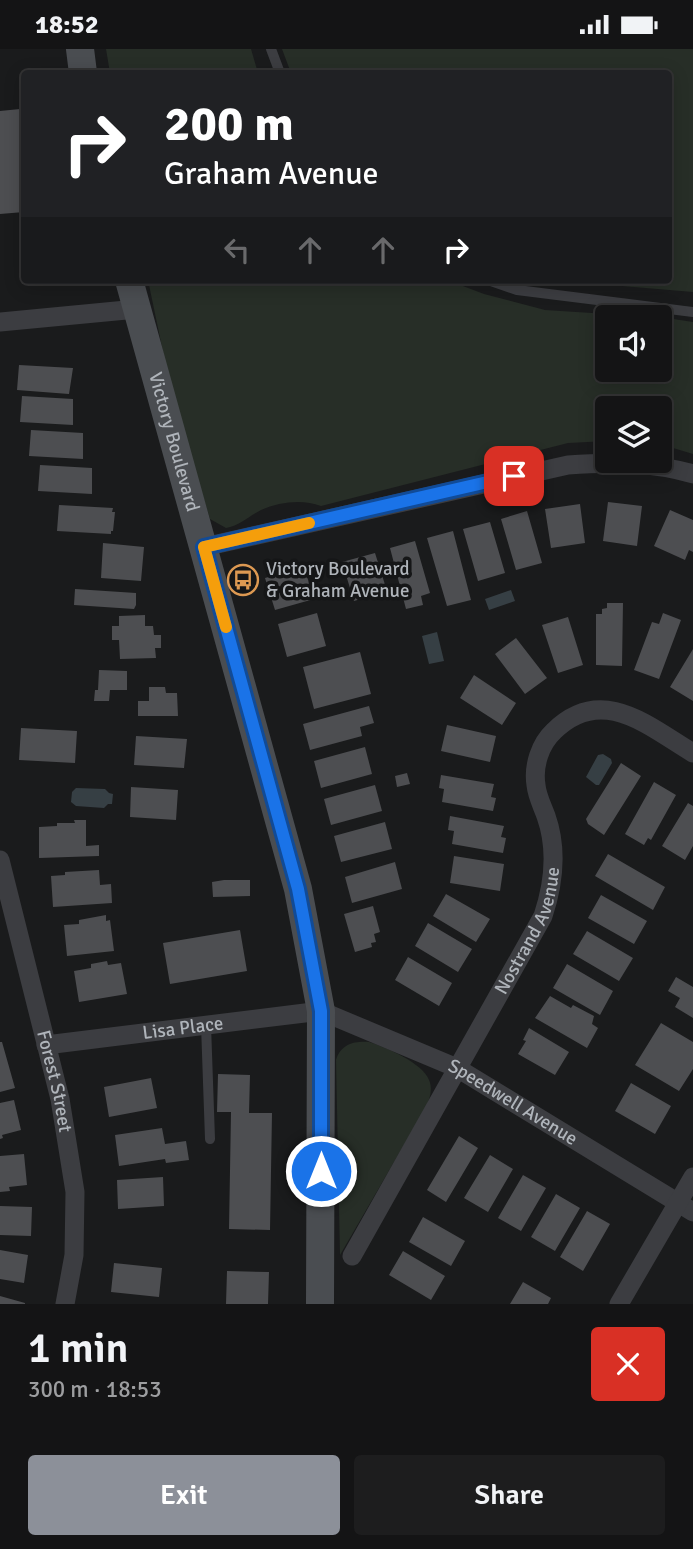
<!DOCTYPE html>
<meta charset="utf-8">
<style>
:root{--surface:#141415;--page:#1d1d1e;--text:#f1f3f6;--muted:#9d9ea0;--line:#333334;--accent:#8c9099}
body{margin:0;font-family:Signika,sans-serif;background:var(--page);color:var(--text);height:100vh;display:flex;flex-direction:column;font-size:26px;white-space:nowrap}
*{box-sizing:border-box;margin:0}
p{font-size:23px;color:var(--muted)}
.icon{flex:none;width:38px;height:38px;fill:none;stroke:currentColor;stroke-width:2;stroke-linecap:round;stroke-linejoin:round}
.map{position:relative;height:1255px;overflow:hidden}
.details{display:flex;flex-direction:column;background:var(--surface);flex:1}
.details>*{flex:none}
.top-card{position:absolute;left:21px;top:21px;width:651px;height:214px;border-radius:7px;box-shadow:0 4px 18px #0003,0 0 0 2px var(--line);background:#202124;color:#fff;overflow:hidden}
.fabs{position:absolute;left:595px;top:256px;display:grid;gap:14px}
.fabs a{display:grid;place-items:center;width:77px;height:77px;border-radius:7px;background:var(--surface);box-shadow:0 4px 18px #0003,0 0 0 2px var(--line);font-size:35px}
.pin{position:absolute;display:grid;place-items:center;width:60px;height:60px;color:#fff;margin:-30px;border-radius:14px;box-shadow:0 4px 10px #0006}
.me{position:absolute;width:77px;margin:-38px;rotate:0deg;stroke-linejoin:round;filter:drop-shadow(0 0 5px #0008)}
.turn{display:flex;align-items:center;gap:24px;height:147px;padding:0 28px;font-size:32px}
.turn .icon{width:91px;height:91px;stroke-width:2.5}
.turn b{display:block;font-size:49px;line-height:60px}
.lanes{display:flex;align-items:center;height:66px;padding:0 28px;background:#0003;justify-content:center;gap:35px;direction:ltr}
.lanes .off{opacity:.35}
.round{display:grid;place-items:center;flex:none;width:74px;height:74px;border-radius:7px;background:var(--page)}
.overview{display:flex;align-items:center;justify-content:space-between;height:119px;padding:0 28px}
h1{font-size:42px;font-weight:600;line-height:52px}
.action{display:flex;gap:14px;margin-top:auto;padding:14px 28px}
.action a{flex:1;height:80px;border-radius:7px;background:var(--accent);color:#fff;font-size:28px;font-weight:600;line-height:80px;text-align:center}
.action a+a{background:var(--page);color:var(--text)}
.status{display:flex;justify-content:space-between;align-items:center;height:49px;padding:0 35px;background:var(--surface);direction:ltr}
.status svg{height:19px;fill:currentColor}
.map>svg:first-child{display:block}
.green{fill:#272e27}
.water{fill:#363f44}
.building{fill:#4d4e51}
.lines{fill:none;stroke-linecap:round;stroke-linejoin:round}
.lane{stroke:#3c3d41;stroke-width:10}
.street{stroke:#3c3d41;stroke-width:19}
.secondary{stroke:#4a4d51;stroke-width:28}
.route-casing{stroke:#114b97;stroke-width:18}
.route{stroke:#1a73e8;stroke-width:12}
.slow{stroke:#f59e0b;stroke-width:12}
.labels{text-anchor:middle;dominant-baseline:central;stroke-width:7;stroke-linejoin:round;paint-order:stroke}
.street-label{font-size:19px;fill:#afb4ba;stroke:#151617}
.poi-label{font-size:19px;fill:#afb4ba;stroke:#151617;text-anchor:start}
</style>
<div class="status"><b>18:52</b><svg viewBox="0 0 49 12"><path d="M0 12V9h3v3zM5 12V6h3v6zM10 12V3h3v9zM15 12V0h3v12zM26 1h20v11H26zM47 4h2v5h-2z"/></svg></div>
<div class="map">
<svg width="693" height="1255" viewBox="0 0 693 1255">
<rect width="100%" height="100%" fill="#1a1b1c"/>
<path class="green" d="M 106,0 L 251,0 L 258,24 L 110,24 Z
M 282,0 L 693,0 L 693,243 L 551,231 L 668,231 L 668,24 L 291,24 Z
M 148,231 L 447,231 L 484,245 L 545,261 L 654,268 L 607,268 L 607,320 L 660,320 L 660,268 L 693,273 L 693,405 L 660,395 L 660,359 L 607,359 L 607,392 L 568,394 L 321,457 C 302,450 280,453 261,461 C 249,467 239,477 226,479 L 210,470 L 172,346 Z
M 369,993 C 385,998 423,1014 429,1031 C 433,1040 430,1049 426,1058 L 340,1206 L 336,1011 C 341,995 354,992 369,993 Z"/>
<path class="water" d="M 511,541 L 515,552 L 489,561 L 485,550 Z
M 437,583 L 444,612 L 429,615 L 422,587 Z
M 603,705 L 611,710 L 612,714 L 599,736 L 596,736 L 586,728 L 598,706 Z
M 76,739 L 105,740 L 109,744 L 113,745 L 112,755 L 108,755 L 104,759 L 76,757 L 71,753 L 72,743 Z"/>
<path class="building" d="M 20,60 L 24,113 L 24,163 L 0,165 L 0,62 Z
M 19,316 L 73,319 L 69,345 L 17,341 Z
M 22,347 L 73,350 L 73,376 L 20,373 Z
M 31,381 L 83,384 L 83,410 L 29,407 Z
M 40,416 L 92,419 L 92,445 L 38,442 Z
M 608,453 L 642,457 L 637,497 L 603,492 Z
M 580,455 L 585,494 L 551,499 L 545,460 Z
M 59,456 L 113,459 L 112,463 L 115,463 L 113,482 L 111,482 L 111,485 L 57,482 Z
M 670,461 L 693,471 L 693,503 L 689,501 L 685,511 L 654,497 Z
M 527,462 L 542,514 L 516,521 L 501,470 Z
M 490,473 L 505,524 L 478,532 L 463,480 Z
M 453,482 L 471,551 L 447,557 L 427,489 Z
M 415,492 L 430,544 L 421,547 L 423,556 L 406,560 L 390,499 Z
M 103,494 L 144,498 L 141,532 L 101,529 Z
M 375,504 L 387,542 L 354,552 L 342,513 Z
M 304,518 L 314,550 L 275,561 L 265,529 Z
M 75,540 L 136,544 L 136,556 L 134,560 L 74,556 Z
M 607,554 L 623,554 L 622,617 L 596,616 L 596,565 L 602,565 L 602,560 L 607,559 Z
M 317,564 L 326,597 L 287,608 L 278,575 Z
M 663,564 L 681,571 L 659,630 L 634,621 L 652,573 L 659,575 Z
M 145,566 L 145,577 L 153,577 L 154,586 L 161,586 L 161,599 L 155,599 L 156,609 L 120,610 L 119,591 L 112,591 L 112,577 L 119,577 L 119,567 Z
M 568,568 L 583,616 L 558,624 L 542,576 Z
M 516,589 L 547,629 L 525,645 L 495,605 Z
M 693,600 L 693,652 L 670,638 Z
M 360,603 L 371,645 L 314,660 L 303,618 Z
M 99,621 L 127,622 L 127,641 L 110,641 L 109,652 L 94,652 L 95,641 L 98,641 Z
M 474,626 L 516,654 L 502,676 L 460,649 Z
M 149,638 L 165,638 L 166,644 L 177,644 L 178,667 L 138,667 L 138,652 L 149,652 Z
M 369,657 L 374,674 L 360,678 L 362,687 L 310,701 L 303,675 Z
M 447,676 L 496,687 L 490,713 L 441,702 Z
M 21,679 L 77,682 L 75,714 L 19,711 Z
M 136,687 L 187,690 L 184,719 L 134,716 Z
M 365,698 L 372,725 L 321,739 L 314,712 Z
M 621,714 L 641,727 L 604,786 L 588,775 L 586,770 Z
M 407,724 L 410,735 L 397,738 L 395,727 Z
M 441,726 L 494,735 L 491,748 L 496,749 L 493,762 L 442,753 L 444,740 L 439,739 Z
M 654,733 L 676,746 L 651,791 L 648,789 L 644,796 L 625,785 Z
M 375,736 L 382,762 L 331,776 L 324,750 Z
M 131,738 L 178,741 L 176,771 L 130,768 Z
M 688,754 L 693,757 L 693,797 L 685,811 L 662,797 Z
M 450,767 L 504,777 L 501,788 L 506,789 L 503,804 L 452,795 L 454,782 L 448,781 Z
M 74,771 L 86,771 L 86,797 L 99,796 L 99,807 L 39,809 L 39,778 L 57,777 L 57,774 L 75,774 Z
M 385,773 L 392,800 L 341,813 L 334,787 Z
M 608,805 L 665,838 L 653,861 L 595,827 Z
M 454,807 L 504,815 L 500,842 L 450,834 Z
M 395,813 L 402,840 L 352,854 L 345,828 Z
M 99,821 L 100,836 L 111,835 L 112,854 L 53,858 L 51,827 L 65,826 L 65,823 Z
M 224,831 L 250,831 L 250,847 L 213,848 L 212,833 Z
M 446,845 L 490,870 L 476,893 L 433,867 Z
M 601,846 L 647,872 L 634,895 L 588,869 Z
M 373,857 L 380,883 L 374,885 L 376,893 L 371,894 L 372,898 L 355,903 L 344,865 Z
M 106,866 L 106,872 L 110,871 L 114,902 L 67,907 L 64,876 L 79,875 L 79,871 Z
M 428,874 L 472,900 L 458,923 L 415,897 Z
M 240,881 L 247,922 L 170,935 L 163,894 Z
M 587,882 L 633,909 L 619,932 L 573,905 Z
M 408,908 L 452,934 L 439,957 L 395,931 Z
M 107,912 L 108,916 L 121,914 L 127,945 L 79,953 L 74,922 L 91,919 L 91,915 Z
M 567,915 L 613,942 L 600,966 L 553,939 Z
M 676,928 L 693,938 L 693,969 L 675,958 L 680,949 L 668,942 Z
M 550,947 L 571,959 L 573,956 L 594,967 L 592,975 L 598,979 L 587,999 L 535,969 Z
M 661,974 L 693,993 L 693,1020 L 679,1042 L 635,1016 Z
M 529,979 L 569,1003 L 555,1026 L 518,1005 L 526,992 L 523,991 Z
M 0,993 L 2,993 L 15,1039 L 0,1043 Z
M 218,1025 L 250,1026 L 249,1064 L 272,1064 L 270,1181 L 229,1180 L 231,1063 L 217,1063 Z
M 151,1029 L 157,1059 L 109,1068 L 104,1038 Z
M 631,1034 L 671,1057 L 655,1085 L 615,1062 Z
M 14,1051 L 21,1081 L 2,1086 L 3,1089 L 0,1090 L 0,1054 Z
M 162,1079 L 165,1095 L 186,1092 L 189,1111 L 166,1114 L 165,1110 L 119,1117 L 115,1086 Z
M 459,1087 L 478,1099 L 446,1153 L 427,1141 Z
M 24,1105 L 27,1136 L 9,1138 L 10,1142 L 0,1143 L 0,1107 Z
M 490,1106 L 513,1120 L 488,1163 L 464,1149 Z
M 523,1126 L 546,1139 L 521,1182 L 498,1169 Z
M 163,1128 L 164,1157 L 118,1160 L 117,1131 Z
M 556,1145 L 580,1159 L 555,1202 L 531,1188 Z
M 0,1157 L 32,1158 L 31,1187 L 0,1186 Z
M 587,1162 L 610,1175 L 583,1222 L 560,1208 Z
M 423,1168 L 465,1192 L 451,1217 L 409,1193 Z
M 0,1201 L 28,1206 L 24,1234 L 0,1230 Z
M 403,1202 L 445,1227 L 431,1251 L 389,1226 Z
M 114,1214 L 162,1219 L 159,1248 L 111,1243 Z
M 227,1222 L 269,1223 L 268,1255 L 226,1255 Z
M 523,1233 L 551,1249 L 548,1255 L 510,1255 Z
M 0,1247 L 25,1254 L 25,1255 L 0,1255 Z"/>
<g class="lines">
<path class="lane" d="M 271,0 L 280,24
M 488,231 L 517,241 L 693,263
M 206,976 L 210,1090"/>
<g class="street">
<path d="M 0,273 L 137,260"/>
<path d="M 204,498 L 568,416 C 610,413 652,413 693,425"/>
<path id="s1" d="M 0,811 L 60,1050 L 75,1143 L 74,1206 L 65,1255"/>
<path id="s2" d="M 46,996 L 321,962 L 457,1019 L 693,1163"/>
<path id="s3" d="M 352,1207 L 543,867 C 554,834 558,801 546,767 C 542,756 537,747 536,736 C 533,717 540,695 554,682 C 602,635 648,677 693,704"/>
<path d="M 619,1255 L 693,1128"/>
</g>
<g class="secondary">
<path d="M 80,0 L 83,24"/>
<path id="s4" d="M 129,231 L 298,840 L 321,962 L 320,1255"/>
</g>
</g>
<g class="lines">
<g class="route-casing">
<path id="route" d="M 321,1122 L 321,962 L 298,840 L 204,498 L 514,427"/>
</g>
<use href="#route" class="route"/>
<path class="slow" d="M 226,578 L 204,498 L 309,474"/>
</g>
<defs>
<g id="bus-ring" transform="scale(1.575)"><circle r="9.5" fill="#151617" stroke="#dd9952" stroke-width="1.5"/><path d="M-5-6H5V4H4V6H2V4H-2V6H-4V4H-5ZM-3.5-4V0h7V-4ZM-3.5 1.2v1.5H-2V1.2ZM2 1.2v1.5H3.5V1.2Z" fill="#dd9952"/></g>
</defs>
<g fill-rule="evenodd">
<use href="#bus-ring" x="243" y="531"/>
</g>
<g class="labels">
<g class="street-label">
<text stroke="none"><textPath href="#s4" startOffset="168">Victory Boulevard</textPath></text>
<text stroke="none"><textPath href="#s3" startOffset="371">Nostrand Avenue</textPath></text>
<text stroke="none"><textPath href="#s2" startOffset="138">Lisa Place</textPath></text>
<text stroke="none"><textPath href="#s1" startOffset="228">Forest Street</textPath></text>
<text stroke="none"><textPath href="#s2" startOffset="490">Speedwell Avenue</textPath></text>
</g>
<g class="poi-label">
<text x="266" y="520">Victory Boulevard<tspan x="266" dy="22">&amp; Graham Avenue</tspan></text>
</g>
</g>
</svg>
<div class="fabs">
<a><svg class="icon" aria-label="sound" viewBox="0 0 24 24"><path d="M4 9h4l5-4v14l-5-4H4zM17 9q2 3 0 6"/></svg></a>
<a><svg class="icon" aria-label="layers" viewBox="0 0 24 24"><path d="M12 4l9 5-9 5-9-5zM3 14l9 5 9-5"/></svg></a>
</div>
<div class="pin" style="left:514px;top:427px;background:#d93025"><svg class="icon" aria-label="arrive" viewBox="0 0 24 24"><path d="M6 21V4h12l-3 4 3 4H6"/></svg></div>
<svg class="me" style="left:321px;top:1122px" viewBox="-20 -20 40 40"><circle r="17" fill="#1a73e8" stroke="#fff" stroke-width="3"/><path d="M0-11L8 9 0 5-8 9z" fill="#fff"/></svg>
<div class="top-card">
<div class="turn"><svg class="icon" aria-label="right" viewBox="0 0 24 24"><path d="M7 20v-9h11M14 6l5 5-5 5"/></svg><div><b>200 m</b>Graham Avenue</div></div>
<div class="lanes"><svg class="icon off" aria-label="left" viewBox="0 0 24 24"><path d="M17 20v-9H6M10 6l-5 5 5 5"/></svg><svg class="icon off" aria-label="ahead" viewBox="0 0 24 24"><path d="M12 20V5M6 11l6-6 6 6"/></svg><svg class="icon off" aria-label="ahead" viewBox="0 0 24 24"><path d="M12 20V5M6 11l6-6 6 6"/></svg><svg class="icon" aria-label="right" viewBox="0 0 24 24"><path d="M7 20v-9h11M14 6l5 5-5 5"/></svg></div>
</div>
</div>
<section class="details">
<div class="overview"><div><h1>1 min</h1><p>300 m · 18:53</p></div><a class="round" style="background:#d93025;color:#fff"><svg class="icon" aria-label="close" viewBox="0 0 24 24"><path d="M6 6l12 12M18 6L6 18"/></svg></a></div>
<div class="action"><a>Exit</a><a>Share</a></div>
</section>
